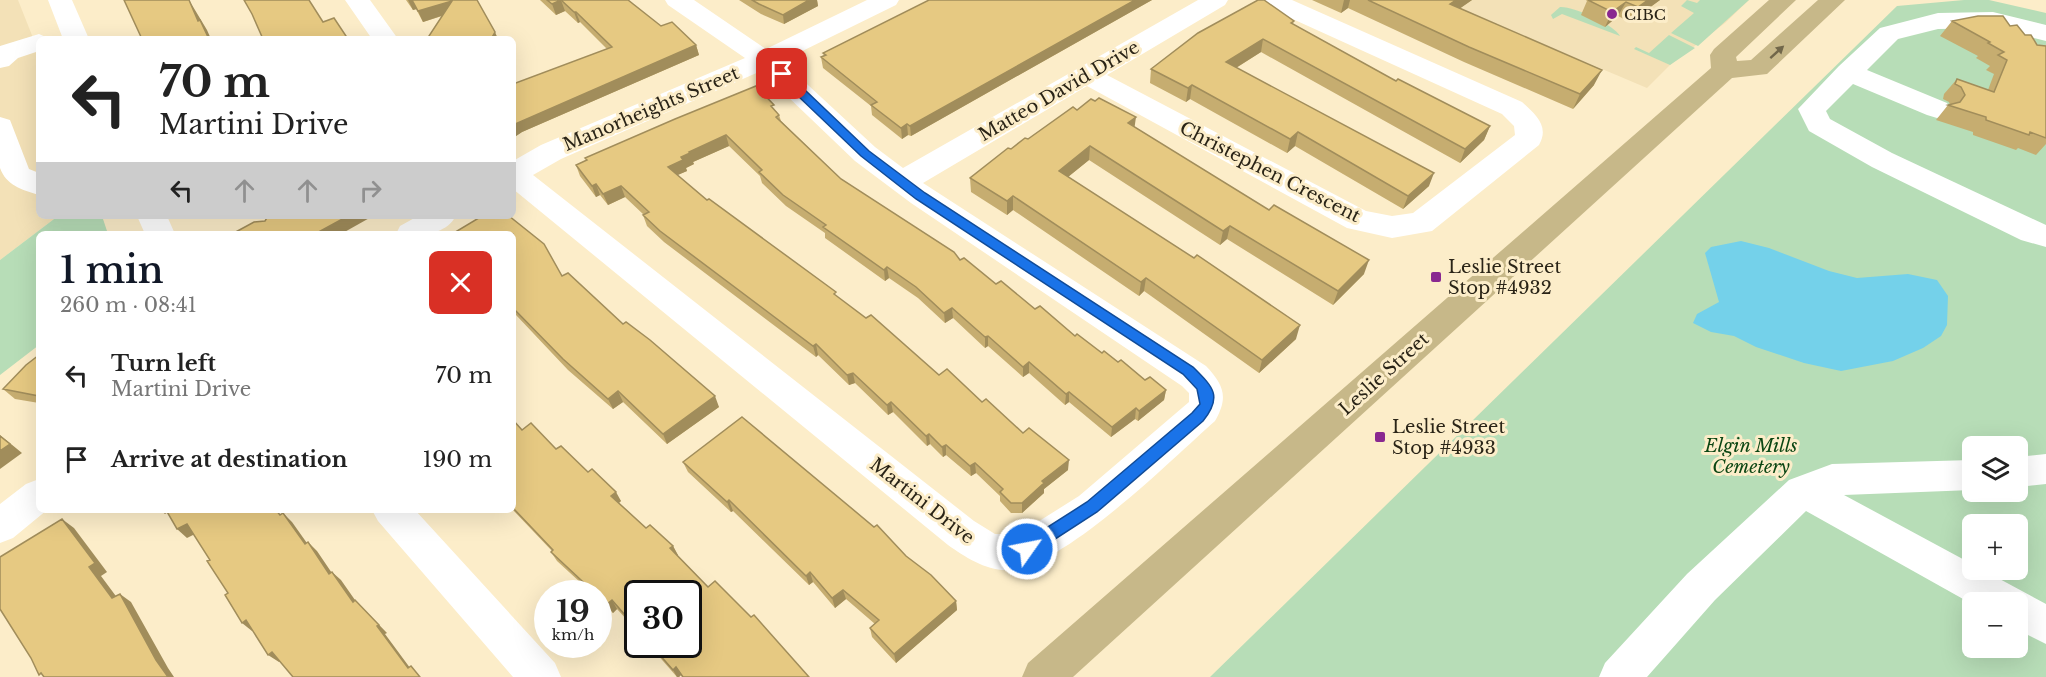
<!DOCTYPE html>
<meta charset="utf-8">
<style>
:root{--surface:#fff;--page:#f2f2f2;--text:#222;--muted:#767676;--accent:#111827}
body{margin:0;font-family:"Libre Baskerville",serif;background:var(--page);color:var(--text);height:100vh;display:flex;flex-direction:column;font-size:22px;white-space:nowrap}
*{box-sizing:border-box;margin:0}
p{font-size:20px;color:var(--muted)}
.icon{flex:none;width:33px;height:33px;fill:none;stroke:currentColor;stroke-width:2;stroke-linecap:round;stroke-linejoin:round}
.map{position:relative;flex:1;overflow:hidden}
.panel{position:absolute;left:36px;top:231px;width:480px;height:282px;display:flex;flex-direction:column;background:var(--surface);border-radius:9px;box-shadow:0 6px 24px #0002}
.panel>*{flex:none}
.banner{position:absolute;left:36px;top:36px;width:480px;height:183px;border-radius:9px;box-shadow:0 6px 24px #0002;background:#fff;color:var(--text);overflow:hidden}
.controls{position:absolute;left:1962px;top:436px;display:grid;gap:12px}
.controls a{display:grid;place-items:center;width:66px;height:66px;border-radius:9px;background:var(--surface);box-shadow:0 6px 24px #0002;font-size:30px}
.speed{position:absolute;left:534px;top:580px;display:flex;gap:12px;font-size:30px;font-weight:700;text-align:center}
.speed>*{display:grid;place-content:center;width:78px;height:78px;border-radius:50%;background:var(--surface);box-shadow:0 6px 24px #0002;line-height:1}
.speed small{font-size:15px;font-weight:400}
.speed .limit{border:3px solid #111;border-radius:9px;background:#fff;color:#111}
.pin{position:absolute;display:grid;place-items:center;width:51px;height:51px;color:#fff;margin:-26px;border-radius:12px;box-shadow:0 3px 9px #0006}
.me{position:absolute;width:66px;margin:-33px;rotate:57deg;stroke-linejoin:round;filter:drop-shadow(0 0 4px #0008)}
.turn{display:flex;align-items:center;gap:21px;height:126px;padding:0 24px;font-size:27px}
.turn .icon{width:78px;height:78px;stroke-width:2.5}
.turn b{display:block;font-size:42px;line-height:51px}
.lanes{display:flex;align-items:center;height:57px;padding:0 24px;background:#0003;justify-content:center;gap:30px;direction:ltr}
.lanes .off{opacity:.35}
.round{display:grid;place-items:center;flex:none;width:63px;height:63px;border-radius:9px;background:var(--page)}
.overview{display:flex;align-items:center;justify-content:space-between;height:102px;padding:0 24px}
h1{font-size:36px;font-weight:600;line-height:45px;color:var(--accent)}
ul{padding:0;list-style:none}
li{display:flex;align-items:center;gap:18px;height:84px;padding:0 24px}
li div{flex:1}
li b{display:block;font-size:22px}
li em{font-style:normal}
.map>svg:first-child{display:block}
.built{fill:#f3e1b7}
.green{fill:#b7ddb7;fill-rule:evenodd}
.water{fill:#74d1ea}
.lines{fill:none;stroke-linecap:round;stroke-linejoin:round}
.minor{fill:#fff;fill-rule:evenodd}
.major{fill:#c7b889;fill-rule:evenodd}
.wall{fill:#c6ad70}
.shaded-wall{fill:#a18d5b}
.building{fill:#e6c982;stroke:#a18d5b;stroke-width:1.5}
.oneway{fill:#71674a}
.route{fill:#1a73e8;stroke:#114b97;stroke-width:1.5}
.poi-dot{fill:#892890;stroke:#fcedc9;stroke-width:2}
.labels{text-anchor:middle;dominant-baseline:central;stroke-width:6;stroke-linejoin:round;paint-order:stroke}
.far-poi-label{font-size:15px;fill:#2a2417;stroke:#fcedc9;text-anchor:start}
.street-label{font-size:18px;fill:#2a2417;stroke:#fcedc9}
.poi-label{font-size:18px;fill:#2a2417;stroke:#fcedc9;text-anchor:start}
.park-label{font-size:18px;font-style:italic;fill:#0b4613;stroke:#fcedc9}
</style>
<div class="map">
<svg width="2046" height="677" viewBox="0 0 2046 677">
<rect width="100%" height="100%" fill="#fcedc9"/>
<path class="built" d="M 0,0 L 18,0 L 39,53 L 39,216 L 58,216 L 0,260 Z
M 1439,0 L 1749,0 L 1725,23 L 1670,65 L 1647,88 Z"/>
<path class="green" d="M 1687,0 L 1697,3 L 1700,0 L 1749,0 L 1698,46 L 1671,33 L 1694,13 L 1681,6 Z
M 1964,0 L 1989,0 L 2046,13 L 2046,677 L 1210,677 L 1897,6 ZM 1972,447 L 2018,447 L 2018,492 L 1972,492 ZM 1972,525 L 2018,525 L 2018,570 L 1972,570 ZM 1972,603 L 2018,603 L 2018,648 L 1972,648 Z
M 1560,7 C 1573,6 1615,25 1620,36 L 1562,14 L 1553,19 L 1551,15 Z
M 1669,35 L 1695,48 L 1670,65 L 1634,49 L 1636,47 L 1649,53 Z
M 58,216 L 102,216 L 108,234 L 39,234 L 39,345 L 0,375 L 0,260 Z"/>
<path class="water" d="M 1741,241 L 1769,248 L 1829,271 L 1857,278 L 1908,274 L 1937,280 L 1948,296 L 1947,325 L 1941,336 L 1923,348 L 1893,361 L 1841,371 L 1804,363 L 1756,347 L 1734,336 L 1711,332 L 1693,323 L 1697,314 L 1719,302 L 1705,253 L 1711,247 Z"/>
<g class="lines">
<path class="minor" d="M 48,0 L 72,0 L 89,39 L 63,39 Z
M 345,0 L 370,0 L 398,39 L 372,39 Z
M 665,0 L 694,0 L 766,49 L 867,0 L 899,0 L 896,5 L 782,61 L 875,147 L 903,168 L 1198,0 L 1228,0 L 1225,5 L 1107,75 L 1366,211 L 1392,216 L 1413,213 L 1515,135 L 1514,126 L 1502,114 L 1262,5 L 1259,0 L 1292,0 L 1522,102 C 1535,114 1550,126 1539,145 L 1432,231 L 1392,238 L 1347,228 L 1087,86 L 923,183 L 1206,366 C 1225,386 1228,398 1215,421 C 1172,459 1065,566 1010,570 C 988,572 965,557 948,545 L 513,189 L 513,161 L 541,145 L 745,58 L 668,5 ZM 761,71 L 855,161 L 911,203 L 1182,386 L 1189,393 L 1189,402 L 1079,496 L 1017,535 L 995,534 L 974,521 L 533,175 L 561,159 Z
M 1993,12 L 2046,25 L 2046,41 L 1993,28 L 1938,29 L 1898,39 L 1867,70 L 1947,103 L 1951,109 L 1947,115 L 1937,118 L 1927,115 L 1853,84 L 1826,111 L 1830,119 L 1892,153 L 2046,225 L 2046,247 L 2021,240 L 1872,167 L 1809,131 L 1798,109 L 1839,66 L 1880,28 L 1938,13 Z
M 39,34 L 50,39 L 39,39 L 39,51 L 18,58 L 9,66 L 0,68 L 0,46 Z
M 0,117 L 10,120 L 29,169 L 39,173 L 39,195 C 22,190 6,185 0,168 Z
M 137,216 L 167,216 L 175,234 L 145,234 Z
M 418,216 L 456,216 C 443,238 418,234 396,234 L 400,226 Z
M 2046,454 L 2046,484 L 2018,487 L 2018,457 Z
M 1972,460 L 1972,490 L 1844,495 L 1972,564 L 1972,570 L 1983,570 L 2046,604 L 2046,644 L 2018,630 L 2018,603 L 1972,604 L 1806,511 L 1715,600 L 1647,677 L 1599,677 L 1605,663 L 1687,574 L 1789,480 L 1832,464 Z
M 39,479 L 39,510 L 47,510 L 13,538 L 0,543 L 0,504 L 26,484 Z
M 372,510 L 415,510 L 555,663 L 561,677 L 513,677 L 378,521 Z"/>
<path class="major" d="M 1769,0 L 1796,0 L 1736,57 L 1737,61 L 1751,60 L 1818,0 L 1845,0 L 1767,74 L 1732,78 L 1073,677 L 1022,677 L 1028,663 L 1711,68 L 1710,55 L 1714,49 Z"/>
</g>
<path class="wall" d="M 406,0 L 477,0 L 498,39 L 427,39 L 442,16 L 423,22 L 416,9 L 413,10 Z
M 540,0 L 628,0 L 661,26 L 696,45 L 699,55 L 522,132 L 513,138 L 513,84 L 607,49 L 580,22 L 578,23 L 565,11 L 556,15 Z
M 739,0 L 817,0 L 818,6 L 784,24 L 761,14 Z
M 929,0 L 1152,0 L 911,136 L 908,135 L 902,139 L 872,115 L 871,106 L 823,68 L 821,57 L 824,56 L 823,53 Z
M 1312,0 L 1472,0 L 1460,8 L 1594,85 L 1573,109 L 1464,62 L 1348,8 L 1341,13 Z
M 1586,0 L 1660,0 L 1630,22 L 1618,16 L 1605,27 L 1581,15 L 1587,1 Z
M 1294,21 L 1293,24 L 1396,81 L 1490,126 L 1484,140 L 1460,163 L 1261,52 L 1236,68 L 1429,186 L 1403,209 L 1295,146 L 1287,153 L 1190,99 L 1186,102 L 1150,83 L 1151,69 Z
M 1952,21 L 2010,26 L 2025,35 L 2037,45 L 2046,46 L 2046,144 L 2036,155 L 2018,148 L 2016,150 L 1973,135 L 1973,132 L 1936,120 L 1948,105 L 1950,105 L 1949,102 L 1943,99 L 1944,94 L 1957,79 L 1988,90 L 1994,74 L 1986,70 L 1990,66 L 1976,58 L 1978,56 L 1940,36 Z
M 1077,110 L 1135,127 L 1364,274 L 1333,305 L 1227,239 L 1220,245 L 1089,160 L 1068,177 L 1296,339 L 1259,373 L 1144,291 L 1139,296 L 1013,210 L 1007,215 L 971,192 L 970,178 L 1011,149 Z
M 776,111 L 779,115 L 781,121 L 841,179 L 996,284 L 1075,336 L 1145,380 L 1166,390 L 1164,400 L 1138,421 L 1135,419 L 1111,437 L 1069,402 L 1065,405 L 1029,373 L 1023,377 L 988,346 L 985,348 L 953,318 L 945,323 L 918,298 L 889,278 L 885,281 L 825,238 L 825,233 L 786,206 L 762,183 L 760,176 L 729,146 L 693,162 L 694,164 L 686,168 L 687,171 L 677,175 L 707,200 L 837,297 L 939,375 L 982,402 L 1023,433 L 1068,470 L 1044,489 L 1044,493 L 1022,513 L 1011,513 L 1000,501 L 1000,496 L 976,473 L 971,476 L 946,455 L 943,457 L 930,444 L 927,446 L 893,412 L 888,415 L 855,383 L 849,385 L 818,355 L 816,357 L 664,242 L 647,226 L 643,215 L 644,215 L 625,197 L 608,205 L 600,195 L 596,197 L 580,176 L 576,165 L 586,160 L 585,158 Z
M 513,234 L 562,276 L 623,324 L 719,407 L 667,444 L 623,402 L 613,409 L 568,370 L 516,315 L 513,310 Z
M 39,355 L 39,403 L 15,399 L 3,389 Z
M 513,420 L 522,430 L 556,449 L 588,472 L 621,501 L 619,503 L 646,528 L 673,546 L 678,556 L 708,587 L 809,677 L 682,677 L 681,675 L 679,677 L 677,677 L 649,645 L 688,645 L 638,594 L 638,632 L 617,609 L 613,613 L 598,599 L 598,594 L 593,594 L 557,561 L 551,552 L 552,551 L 513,510 Z
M 683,462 L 906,556 L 956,601 L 957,610 L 896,663 L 872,637 L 870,628 L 875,624 L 846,599 L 835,608 L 813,582 L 809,585 L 733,511 L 731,512 L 688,472 Z"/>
<path class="shaded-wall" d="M 189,0 L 207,30 L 211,39 L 209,39 L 198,21 Z
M 408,0 L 412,0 L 417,9 L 413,10 Z
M 561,0 L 565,11 L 556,15 L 552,4 Z
M 809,0 L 817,0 L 818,6 L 784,24 L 783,15 Z
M 1135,0 L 1152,0 L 911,136 L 910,126 Z
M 1344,0 L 1350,0 L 1348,8 L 1341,13 Z
M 1456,0 L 1472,0 L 1445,19 L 1450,4 Z
M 1648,0 L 1660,0 L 1630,22 L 1638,7 Z
M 452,1 L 456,11 L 423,22 L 418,11 Z
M 1626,2 L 1618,16 L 1605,27 L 1612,12 Z
M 574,12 L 576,12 L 580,22 L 578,23 Z
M 495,32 L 498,39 L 491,39 Z
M 1263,39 L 1261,52 L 1223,76 L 1226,62 Z
M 696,45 L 699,55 L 522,132 L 513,138 L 513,125 L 517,122 Z
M 1602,70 L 1594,85 L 1573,109 L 1580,94 Z
M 1192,85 L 1190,99 L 1186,102 L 1188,88 Z
M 1136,117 L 1134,131 L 1128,123 Z
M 907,124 L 908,135 L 902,139 L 901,128 Z
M 1490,126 L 1484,140 L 1460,163 L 1465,149 Z
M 1298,132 L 1295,146 L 1287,153 L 1290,139 Z
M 726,135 L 729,146 L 693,162 L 694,164 L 686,168 L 687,171 L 671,178 L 668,167 L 689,152 Z
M 1090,146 L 1089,160 L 1058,185 L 1059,171 Z
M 1434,173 L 1429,186 L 1403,209 L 1408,196 Z
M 596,184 L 600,195 L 596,197 L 592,186 Z
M 621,186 L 625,197 L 608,205 L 603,194 Z
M 1013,196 L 1013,210 L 1007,215 L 1007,201 Z
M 348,216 L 373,216 L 341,234 L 315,234 Z
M 1230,226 L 1227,239 L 1220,245 L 1223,231 Z
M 1369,260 L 1364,274 L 1333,305 L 1338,291 Z
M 887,267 L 889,278 L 885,281 L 884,270 Z
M 1146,278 L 1144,291 L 1139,296 L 1141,282 Z
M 952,308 L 953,318 L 945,323 L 944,313 Z
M 1300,325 L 1296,339 L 1259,373 L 1262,360 Z
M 988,336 L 988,346 L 985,348 L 985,337 Z
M 816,344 L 818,355 L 816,357 L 813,346 Z
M 1029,362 L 1029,373 L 1023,377 L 1023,367 Z
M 853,373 L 855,383 L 849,385 L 847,375 Z
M 1166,390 L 1164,400 L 1138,421 L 1139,411 Z
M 618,391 L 623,402 L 613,409 L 608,399 Z
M 1069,392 L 1069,402 L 1065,405 L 1066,394 Z
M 715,396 L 719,407 L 667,444 L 663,434 Z
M 891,402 L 893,412 L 888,415 L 887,405 Z
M 1136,408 L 1135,419 L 1111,437 L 1112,427 Z
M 929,434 L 930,444 L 927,446 L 926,436 Z
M 0,435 L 22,453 L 0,469 Z
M 946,445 L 946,455 L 943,457 L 942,447 Z
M 1069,460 L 1068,470 L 1044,489 L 1044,493 L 1022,513 L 1022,503 L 1042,481 Z
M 975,463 L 976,473 L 971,476 L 970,466 Z
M 616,492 L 621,501 L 616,505 L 611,496 Z
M 729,500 L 733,511 L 731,512 L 727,502 Z
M 160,510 L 171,510 L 165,514 Z
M 283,513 L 292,522 L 314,553 L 305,544 Z
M 62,519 L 74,528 L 107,572 L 101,576 L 124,607 L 112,598 L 89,567 Z
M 187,524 L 197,533 L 187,538 L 177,529 Z
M 308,542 L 317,551 L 338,582 L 329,574 Z
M 673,546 L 678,555 L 675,558 L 670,548 Z
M 332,572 L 341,580 L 362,610 L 353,602 Z
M 810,572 L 813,582 L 809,585 L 806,576 Z
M 843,590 L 846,599 L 835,608 L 832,598 Z
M 120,594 L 131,602 L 168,668 L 174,677 L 168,677 L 156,660 Z
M 355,600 L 387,633 L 385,634 L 416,676 L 408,668 Z
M 612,600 L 617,609 L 613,613 L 607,604 Z
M 956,601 L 957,610 L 896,663 L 894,654 Z
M 246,620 L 257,628 L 252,631 L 242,623 Z
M 272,652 L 282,660 L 279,662 L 268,655 Z
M 676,667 L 681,675 L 679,677 L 677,677 L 673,670 Z"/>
<path class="building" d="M 124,0 L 189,0 L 198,21 L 200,20 L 208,37 L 210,37 L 211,39 L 142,39 Z
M 244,0 L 309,0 L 323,22 L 334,18 L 348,39 L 263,39 L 252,14 Z
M 412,0 L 477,0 L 495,32 L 491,39 L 427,39 L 452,1 L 418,11 Z
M 547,0 L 628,0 L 661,26 L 672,22 L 696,45 L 513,125 L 513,84 L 612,47 L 576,12 L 574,12 L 561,0 L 552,4 Z
M 752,0 L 809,0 L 783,15 L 759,4 Z
M 929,0 L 1135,0 L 910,126 L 907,124 L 901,128 L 871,105 L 877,102 L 821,57 L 826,55 L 823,53 Z
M 1258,0 L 1264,0 L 1294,21 L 1291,23 L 1396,81 L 1398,79 L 1490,126 L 1465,149 L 1263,39 L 1226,62 L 1434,173 L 1408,196 L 1298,132 L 1290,139 L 1192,85 L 1188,88 L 1151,69 L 1198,33 Z
M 1368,0 L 1456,0 L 1450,4 L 1602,70 L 1580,94 L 1469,47 Z
M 1588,0 L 1648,0 L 1638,7 L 1626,2 L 1612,12 Z
M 1978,16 L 2003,16 L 2010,26 L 2017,25 L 2025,35 L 2031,35 L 2037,45 L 2046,46 L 2046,138 L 2030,132 L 2029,135 L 1986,120 L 1986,117 L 1948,105 L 1960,102 L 1965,95 L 1961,87 L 1955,84 L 1957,79 L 1994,92 L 2007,60 L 1998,55 L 2004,52 L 1988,43 L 1990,42 L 1952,21 Z
M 756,86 L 774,105 L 771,106 L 779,115 L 776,117 L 841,179 L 954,252 L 960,260 L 964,258 L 996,284 L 1001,281 L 1035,309 L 1040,306 L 1075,336 L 1077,334 L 1102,353 L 1104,351 L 1118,362 L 1121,360 L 1145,380 L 1150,377 L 1166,390 L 1139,411 L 1136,408 L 1112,427 L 1069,392 L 1066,394 L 1029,362 L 1023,367 L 988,336 L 985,337 L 952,308 L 944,313 L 916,287 L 887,267 L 884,270 L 823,227 L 826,225 L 783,195 L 759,172 L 762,170 L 726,135 L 689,152 L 690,153 L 681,157 L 683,160 L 668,167 L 707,200 L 709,199 L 836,292 L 834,294 L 866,318 L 871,315 L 939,375 L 947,369 L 982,402 L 986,399 L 1023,433 L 1029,428 L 1069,460 L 1042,481 L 1044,483 L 1022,503 L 1011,503 L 1000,492 L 1003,489 L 975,463 L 970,466 L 946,445 L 942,447 L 929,434 L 926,436 L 891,402 L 887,405 L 853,373 L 847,375 L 816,344 L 813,346 L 660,231 L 643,215 L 649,212 L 621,186 L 603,194 L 596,184 L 592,186 L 576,165 L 587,160 L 585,158 L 675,119 Z
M 1099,98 L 1136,117 L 1128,123 L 1269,210 L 1274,205 L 1369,260 L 1338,291 L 1230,226 L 1223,231 L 1090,146 L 1059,171 L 1194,258 L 1197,255 L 1300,325 L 1262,360 L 1146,278 L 1141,282 L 1013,196 L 1007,201 L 970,178 L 1008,148 L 1011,149 L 1025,138 L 1028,139 L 1073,107 L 1077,110 L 1091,99 L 1095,101 Z
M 268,216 L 348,216 L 315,234 L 232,234 L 254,222 L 265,221 Z
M 482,216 L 499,216 L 501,218 L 504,216 L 509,216 L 544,244 L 562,276 L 568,273 L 623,324 L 626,322 L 650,340 L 715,396 L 663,434 L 618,391 L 608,399 L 563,359 L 513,308 L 513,234 L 452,234 Z
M 39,355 L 39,396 L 3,389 L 26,365 Z
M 742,417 L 874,527 L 877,525 L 906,556 L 931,575 L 956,601 L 894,654 L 870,628 L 879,620 L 843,590 L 832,598 L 810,572 L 806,576 L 729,500 L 727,502 L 683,462 Z
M 513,420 L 522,430 L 531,423 L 556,449 L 561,446 L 588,472 L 592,469 L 616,492 L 611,496 L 646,528 L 650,525 L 673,546 L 670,548 L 708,587 L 715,581 L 751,617 L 754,615 L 809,677 L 683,677 L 676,667 L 673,670 L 651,645 L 688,645 L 688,594 L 638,594 L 638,630 L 612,600 L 607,604 L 598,596 L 598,594 L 596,594 L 551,552 L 553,550 L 513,508 Z
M 0,436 L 10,444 L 0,451 Z
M 166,510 L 276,510 L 280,515 L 283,513 L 305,544 L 308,542 L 329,574 L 332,572 L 353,602 L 355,600 L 379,625 L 377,626 L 408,668 L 411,666 L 420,677 L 293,677 L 272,652 L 268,655 L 246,620 L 242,623 L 225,595 L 228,593 L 207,561 L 210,560 L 187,524 L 177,529 Z
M 62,519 L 95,563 L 89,567 L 112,598 L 120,594 L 156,660 L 168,677 L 44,677 L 41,673 L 39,675 L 31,658 L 0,609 L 0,557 Z"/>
<defs><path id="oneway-solid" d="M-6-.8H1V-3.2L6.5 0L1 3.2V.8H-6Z" transform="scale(1.5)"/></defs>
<use class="oneway" href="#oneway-solid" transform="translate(1777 52) rotate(-42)"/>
<path class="route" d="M 782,71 L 786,72 L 869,151 L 925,193 L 1193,367 C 1213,387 1223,396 1203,421 L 1097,512 L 1032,554 L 1027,556 L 1021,554 L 1019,549 L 1021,544 L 1087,502 L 1192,413 L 1200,404 L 1197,389 L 1183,374 L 916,199 L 861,156 L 778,77 L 778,72 Z"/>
<g class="poi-dot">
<circle cx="1612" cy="14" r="6"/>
<rect x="1430" y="271" width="12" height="12" rx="3"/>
<rect x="1374" y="431" width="12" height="12" rx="3"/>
</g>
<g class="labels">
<g class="far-poi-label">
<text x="1624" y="14">CIBC</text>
</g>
<g class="street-label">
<text transform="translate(1059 91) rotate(-30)">Matteo David Drive</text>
<text transform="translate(651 109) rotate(-23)">Manorheights Street</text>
<text transform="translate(1270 172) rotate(27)">Christephen Crescent</text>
<text transform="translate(1384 374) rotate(-42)">Leslie Street</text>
<text transform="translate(922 501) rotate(38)">Martini Drive</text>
</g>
<g class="poi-label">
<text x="1448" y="267">Leslie Street<tspan x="1448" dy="21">Stop #4932</tspan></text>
<text x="1392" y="427">Leslie Street<tspan x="1392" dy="21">Stop #4933</tspan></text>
</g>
<g class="park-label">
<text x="1751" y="446">Elgin Mills<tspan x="1751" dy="21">Cemetery</tspan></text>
</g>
</g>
</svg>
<div class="controls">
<a><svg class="icon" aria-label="layers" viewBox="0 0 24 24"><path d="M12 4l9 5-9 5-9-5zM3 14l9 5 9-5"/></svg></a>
<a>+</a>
<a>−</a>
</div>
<div class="speed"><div>19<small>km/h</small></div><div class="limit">30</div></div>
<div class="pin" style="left:782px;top:74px;background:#d93025"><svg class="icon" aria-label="arrive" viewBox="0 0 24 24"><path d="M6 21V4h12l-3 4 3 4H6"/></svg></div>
<svg class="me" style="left:1027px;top:549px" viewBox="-20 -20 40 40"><circle r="17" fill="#1a73e8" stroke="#fff" stroke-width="3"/><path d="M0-11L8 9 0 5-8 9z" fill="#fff"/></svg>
<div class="banner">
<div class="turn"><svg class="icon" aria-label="left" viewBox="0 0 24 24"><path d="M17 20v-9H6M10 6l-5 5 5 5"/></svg><div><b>70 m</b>Martini Drive</div></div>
<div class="lanes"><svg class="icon" aria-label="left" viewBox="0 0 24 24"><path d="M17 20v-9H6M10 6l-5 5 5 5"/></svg><svg class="icon off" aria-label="ahead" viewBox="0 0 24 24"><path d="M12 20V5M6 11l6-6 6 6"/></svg><svg class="icon off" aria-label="ahead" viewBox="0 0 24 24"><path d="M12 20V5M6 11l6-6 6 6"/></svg><svg class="icon off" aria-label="right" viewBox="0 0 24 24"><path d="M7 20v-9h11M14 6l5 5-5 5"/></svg></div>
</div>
<section class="panel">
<div class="overview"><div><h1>1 min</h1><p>260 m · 08:41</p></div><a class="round" style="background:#d93025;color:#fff"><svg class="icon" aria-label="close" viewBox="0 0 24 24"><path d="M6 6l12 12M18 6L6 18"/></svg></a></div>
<ul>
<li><svg class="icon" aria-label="left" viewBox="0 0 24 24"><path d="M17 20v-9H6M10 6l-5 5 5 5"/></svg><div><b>Turn left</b><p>Martini Drive</p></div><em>70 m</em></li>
<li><svg class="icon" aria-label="arrive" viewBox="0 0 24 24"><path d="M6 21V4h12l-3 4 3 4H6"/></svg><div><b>Arrive at destination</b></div><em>190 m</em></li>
</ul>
</section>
</div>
